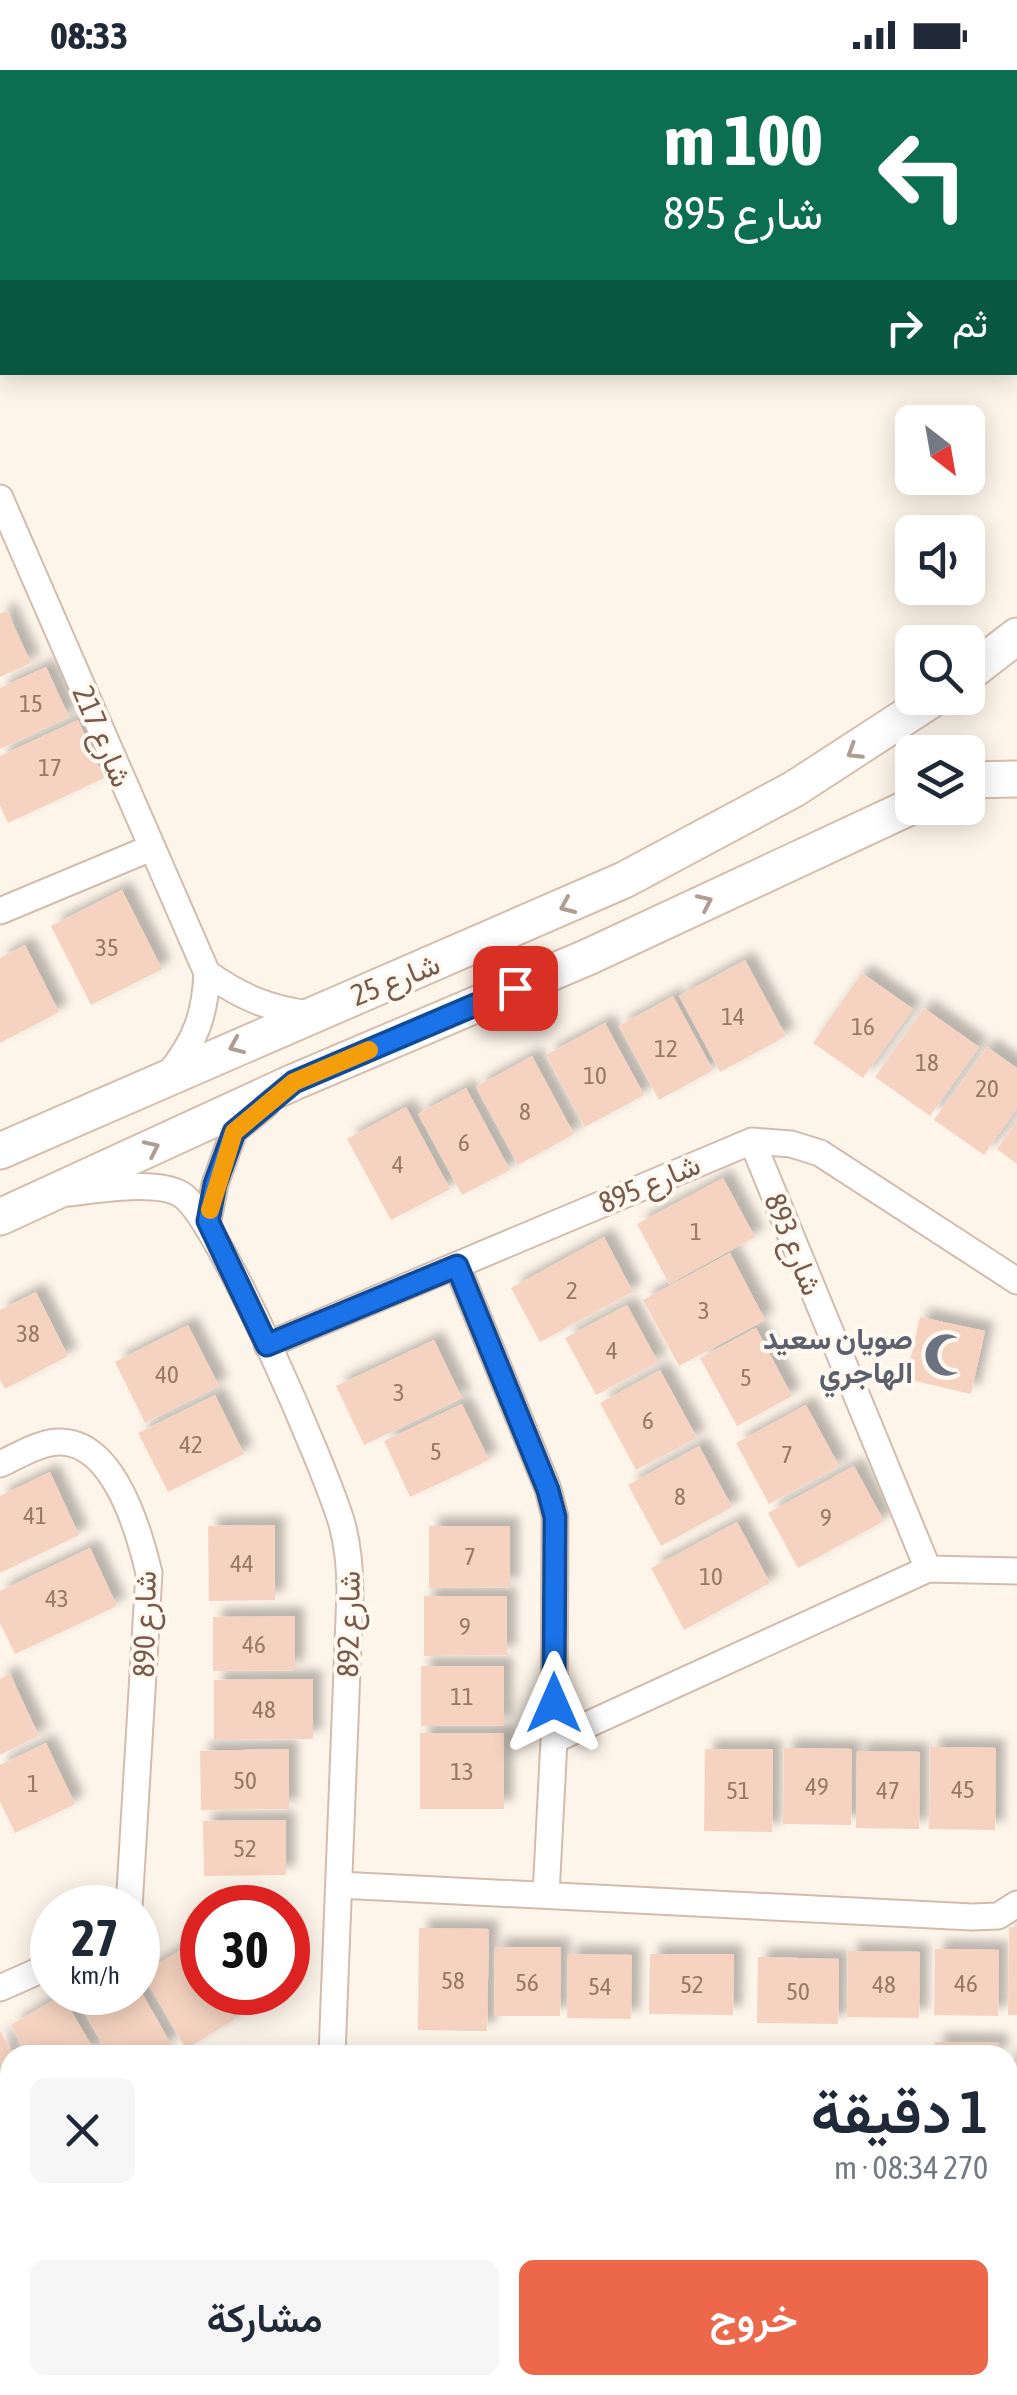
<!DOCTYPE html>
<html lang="ar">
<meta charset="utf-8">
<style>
:root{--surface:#fff;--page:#f6f6f7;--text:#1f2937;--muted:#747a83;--accent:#ed684a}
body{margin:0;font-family:"Asap Condensed",Vazirmatn,sans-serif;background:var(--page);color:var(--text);direction:rtl;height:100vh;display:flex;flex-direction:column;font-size:38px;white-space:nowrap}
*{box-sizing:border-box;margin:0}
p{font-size:32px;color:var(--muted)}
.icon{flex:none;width:55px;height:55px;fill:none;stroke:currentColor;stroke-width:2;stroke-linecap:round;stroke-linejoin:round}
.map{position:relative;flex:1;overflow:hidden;direction:ltr}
.details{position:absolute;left:0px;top:1975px;width:1018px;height:350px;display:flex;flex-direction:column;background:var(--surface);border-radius:30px 30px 0 0;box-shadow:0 5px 25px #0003;direction:rtl}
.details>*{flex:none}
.top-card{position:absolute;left:0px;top:0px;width:1018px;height:305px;box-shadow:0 5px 25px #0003;direction:rtl;background:#0b6e4f;color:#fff;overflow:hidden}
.needle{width:65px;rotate:149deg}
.buttons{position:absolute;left:895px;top:335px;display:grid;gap:20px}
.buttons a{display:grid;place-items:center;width:90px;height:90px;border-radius:15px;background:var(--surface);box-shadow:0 5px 25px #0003;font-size:50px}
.speed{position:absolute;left:30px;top:1815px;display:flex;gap:20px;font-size:50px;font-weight:700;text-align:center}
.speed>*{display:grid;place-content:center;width:130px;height:130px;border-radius:50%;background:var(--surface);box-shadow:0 5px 25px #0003;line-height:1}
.speed small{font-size:25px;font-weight:400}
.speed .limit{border:15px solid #d22;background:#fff;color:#111}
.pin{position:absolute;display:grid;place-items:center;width:85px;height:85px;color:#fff;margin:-42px;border-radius:20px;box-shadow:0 5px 15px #0006}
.me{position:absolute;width:110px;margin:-55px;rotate:0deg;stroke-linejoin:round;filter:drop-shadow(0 0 8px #0008)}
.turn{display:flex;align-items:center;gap:35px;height:210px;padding:0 30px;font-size:45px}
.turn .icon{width:130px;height:130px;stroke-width:2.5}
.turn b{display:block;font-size:70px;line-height:85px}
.then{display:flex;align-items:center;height:95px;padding:0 30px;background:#0003;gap:20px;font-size:38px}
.round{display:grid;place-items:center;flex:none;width:105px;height:105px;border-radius:15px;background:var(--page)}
.overview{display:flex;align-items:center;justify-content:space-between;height:170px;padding:0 30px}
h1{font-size:60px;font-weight:600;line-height:75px}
.action{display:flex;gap:20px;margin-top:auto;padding:20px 30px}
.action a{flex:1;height:115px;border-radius:15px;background:var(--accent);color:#fff;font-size:40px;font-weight:600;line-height:115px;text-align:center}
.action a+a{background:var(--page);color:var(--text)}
.status{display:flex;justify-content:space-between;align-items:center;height:70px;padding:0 50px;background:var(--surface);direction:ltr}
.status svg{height:28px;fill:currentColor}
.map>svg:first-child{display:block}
.building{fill:#f5d3c0;filter:url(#shadow)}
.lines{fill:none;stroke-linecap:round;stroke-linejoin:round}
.street-casing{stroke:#d2bcae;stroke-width:29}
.secondary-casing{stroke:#d7bead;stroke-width:39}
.street{stroke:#fff;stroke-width:25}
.secondary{stroke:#fff;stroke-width:35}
.oneway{stroke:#b09c93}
.route-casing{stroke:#114b97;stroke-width:25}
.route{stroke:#1a73e8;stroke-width:18}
.slow{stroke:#f59e0b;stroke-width:18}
.labels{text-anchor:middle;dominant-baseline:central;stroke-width:8;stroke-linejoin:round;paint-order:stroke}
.number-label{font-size:25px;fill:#9a7868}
.street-label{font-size:30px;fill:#7b5a4b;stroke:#fff9f1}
.worship-label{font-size:30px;font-weight:bold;fill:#5b616d;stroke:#fff9f1;text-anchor:end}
</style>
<div class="status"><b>08:33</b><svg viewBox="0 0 49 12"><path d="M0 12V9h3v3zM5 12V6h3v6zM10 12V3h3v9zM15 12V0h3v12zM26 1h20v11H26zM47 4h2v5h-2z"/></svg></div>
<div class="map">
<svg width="1017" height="2325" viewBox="0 0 1017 2325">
<defs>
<filter id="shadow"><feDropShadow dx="9" dy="-9" stdDeviation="5" flood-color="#0004"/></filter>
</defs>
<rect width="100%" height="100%" fill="#fef5ea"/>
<path class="building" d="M 7,541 L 31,593 L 0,607 L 0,544 Z
M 46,597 L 69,647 L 0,679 L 0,618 Z
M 78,650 L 104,708 L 8,753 L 0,736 L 0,686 Z
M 122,820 L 162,899 L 91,935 L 51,856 Z
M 25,875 L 59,942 L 0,973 L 0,888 Z
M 745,890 L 786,966 L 720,1002 L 679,926 Z
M 862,903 L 913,939 L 863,1008 L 813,973 Z
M 673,926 L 713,1000 L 659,1030 L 619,956 Z
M 924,938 L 979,977 L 930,1046 L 875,1007 Z
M 605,953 L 644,1025 L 585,1057 L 546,985 Z
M 987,977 L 1017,998 L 1017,1038 L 984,1085 L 934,1050 Z
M 532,986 L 574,1064 L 518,1095 L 476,1017 Z
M 466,1018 L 510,1100 L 462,1125 L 418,1044 Z
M 406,1037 L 450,1119 L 391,1150 L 347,1069 Z
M 1017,1051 L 1017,1094 L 997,1079 Z
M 723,1108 L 755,1167 L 669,1214 L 637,1154 Z
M 604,1167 L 633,1222 L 540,1272 L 511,1218 Z
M 730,1183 L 765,1250 L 679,1296 L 643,1230 Z
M 36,1222 L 68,1286 L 5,1319 L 0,1310 L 0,1240 Z
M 627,1235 L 658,1292 L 596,1325 L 565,1268 Z
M 920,1247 L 985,1261 L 971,1324 L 906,1309 Z
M 188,1255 L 219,1316 L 145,1353 L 115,1292 Z
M 756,1258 L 792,1326 L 737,1356 L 700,1288 Z
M 434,1270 L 462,1328 L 364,1375 L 336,1316 Z
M 660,1300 L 697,1368 L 636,1400 L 600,1333 Z
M 215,1325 L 244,1384 L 168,1422 L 138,1363 Z
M 462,1334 L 489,1390 L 410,1427 L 384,1371 Z
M 806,1335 L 839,1396 L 769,1434 L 736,1373 Z
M 699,1376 L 732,1437 L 661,1476 L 628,1415 Z
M 854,1396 L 884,1451 L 798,1498 L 768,1443 Z
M 50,1402 L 79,1465 L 0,1503 L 0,1426 Z
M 737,1452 L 770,1513 L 684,1560 L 651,1498 Z
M 275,1455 L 275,1530 L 209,1531 L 208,1456 Z
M 429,1456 L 510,1456 L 510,1517 L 429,1518 Z
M 90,1478 L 117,1536 L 15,1584 L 0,1553 L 0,1521 Z
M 424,1526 L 507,1526 L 507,1585 L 424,1586 Z
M 295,1546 L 295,1600 L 213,1601 L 213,1547 Z
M 421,1596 L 504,1596 L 504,1656 L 421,1656 Z
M 10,1604 L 39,1666 L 0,1685 L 0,1609 Z
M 313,1609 L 313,1669 L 214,1670 L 214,1610 Z
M 420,1663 L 504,1663 L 504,1739 L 420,1739 Z
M 46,1673 L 75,1734 L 15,1763 L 0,1732 L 0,1695 Z
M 930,1677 L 996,1678 L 995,1760 L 929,1759 Z
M 784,1678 L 852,1679 L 851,1755 L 783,1754 Z
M 289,1679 L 289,1739 L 201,1740 L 200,1681 Z
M 705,1679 L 773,1679 L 772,1762 L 704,1761 Z
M 857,1681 L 920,1682 L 919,1759 L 856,1758 Z
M 286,1750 L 286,1805 L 204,1806 L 203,1751 Z
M 1009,1857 L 1017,1857 L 1017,1945 L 1008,1945 Z
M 419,1858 L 489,1859 L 487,1961 L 418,1960 Z
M 191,1874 L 202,1893 L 202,1922 L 220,1922 L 235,1949 L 186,1979 L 142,1903 Z
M 495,1877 L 561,1877 L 560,1946 L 494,1946 Z
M 935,1879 L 999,1880 L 998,1946 L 934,1945 Z
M 848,1881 L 920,1882 L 919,1948 L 847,1947 Z
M 568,1884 L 632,1885 L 631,1949 L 567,1948 Z
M 650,1884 L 734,1884 L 733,1945 L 649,1944 Z
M 758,1887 L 839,1889 L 838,1954 L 757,1953 Z
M 138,1916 L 171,1974 L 152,1985 L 109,1985 L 77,1930 L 90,1922 L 138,1922 Z
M 62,1925 L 97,1985 L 28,1985 L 11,1955 Z
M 0,1961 L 14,1985 L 10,1985 L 10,2041 L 0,2047 Z
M 935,1972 L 999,1973 L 999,1985 L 935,1985 Z
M 1008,1990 L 1017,1990 L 1017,2070 L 1008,2070 Z
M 10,2278 L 10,2315 L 123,2315 L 120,2325 L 0,2325 Z
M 389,2315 L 474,2315 L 474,2325 L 389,2325 Z
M 578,2315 L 654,2315 L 653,2325 L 578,2325 Z
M 659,2315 L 733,2315 L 732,2325 L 659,2325 Z
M 742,2315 L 823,2315 L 823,2325 L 742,2325 Z
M 831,2315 L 900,2315 L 900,2325 L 831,2325 Z
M 911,2315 L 975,2315 L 975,2325 L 911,2325 Z"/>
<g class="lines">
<g class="street-casing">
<path id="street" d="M 0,428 L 207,903 C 205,946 195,972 168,1005
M 0,841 L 151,778
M 207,903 C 241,927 269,939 310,944
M 752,1071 L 928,1499 L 1017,1501
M 69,1123 C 97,1120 158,1109 182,1125 C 219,1149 327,1402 342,1454 C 348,1476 350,1498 350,1522 L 332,1985
M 208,1151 L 215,1114 L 234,1061 L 266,1035
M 457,1196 L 548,1419 L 555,1447 L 554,1670 L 546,1825
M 267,1275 L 752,1071 L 791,1074 L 820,1083 L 1017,1211
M 0,1394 C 18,1386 38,1373 58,1372 C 114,1370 139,1461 149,1503 L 129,1838
M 554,1670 L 928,1499
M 339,1815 L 972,1847 L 998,1846 L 1017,1834
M 0,1918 L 52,1895
M 0,2153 L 10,2151
M 1008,2166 L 1017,2176
M 323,2325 L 323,2315
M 529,2325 L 530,2315
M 1013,2325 L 1017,2263"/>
</g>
<g class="secondary-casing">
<path id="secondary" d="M 968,604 L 1017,566
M 968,710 L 1017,709
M 0,1081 L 624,810 L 794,719 L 934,628
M 0,1147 L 294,1012 L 588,887 L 912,736"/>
</g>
<use href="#street" class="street"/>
<use href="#secondary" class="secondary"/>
</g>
<defs><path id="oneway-chevron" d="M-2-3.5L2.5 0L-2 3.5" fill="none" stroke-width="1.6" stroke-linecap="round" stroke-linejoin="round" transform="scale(2.5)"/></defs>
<g class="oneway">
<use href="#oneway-chevron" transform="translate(854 682) rotate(148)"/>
<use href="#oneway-chevron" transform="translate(705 832) rotate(-25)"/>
<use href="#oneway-chevron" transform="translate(567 836) rotate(156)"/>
<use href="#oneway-chevron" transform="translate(236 976) rotate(157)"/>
<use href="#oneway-chevron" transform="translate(152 1078) rotate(-25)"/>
</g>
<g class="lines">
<g class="route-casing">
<path id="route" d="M 515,918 L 294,1012 L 234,1062 L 215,1114 L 208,1151 L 267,1275 L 457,1196 L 548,1420 L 555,1447 L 554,1633"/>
</g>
<use href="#route" class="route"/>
<path class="slow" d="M 210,1140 L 234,1062 L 294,1012 L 369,980"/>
</g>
<defs>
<g id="mosque-bare" transform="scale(3.45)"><path d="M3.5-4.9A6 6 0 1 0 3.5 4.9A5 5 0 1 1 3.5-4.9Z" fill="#6b7280" stroke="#fff9f1" stroke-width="2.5" paint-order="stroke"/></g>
</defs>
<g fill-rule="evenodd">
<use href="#mosque-bare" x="946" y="1285"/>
</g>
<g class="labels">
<g class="number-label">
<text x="31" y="633">15</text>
<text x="50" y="697">17</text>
<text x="107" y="877">35</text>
<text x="733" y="946">14</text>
<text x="863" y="956">16</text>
<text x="666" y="978">12</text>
<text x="927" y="992">18</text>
<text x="595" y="1005">10</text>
<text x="987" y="1018">20</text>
<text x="525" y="1041">8</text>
<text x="464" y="1072">6</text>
<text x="398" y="1094">4</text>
<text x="696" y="1161">1</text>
<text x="572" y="1220">2</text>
<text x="704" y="1240">3</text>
<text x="28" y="1263">38</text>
<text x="612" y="1280">4</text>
<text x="167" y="1304">40</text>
<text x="746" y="1307">5</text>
<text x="399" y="1322">3</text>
<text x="648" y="1350">6</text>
<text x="191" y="1374">42</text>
<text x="436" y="1381">5</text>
<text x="787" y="1384">7</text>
<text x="680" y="1426">8</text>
<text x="35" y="1445">41</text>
<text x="826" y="1447">9</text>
<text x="470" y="1486">7</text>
<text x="242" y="1493">44</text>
<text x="711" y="1506">10</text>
<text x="57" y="1528">43</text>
<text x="465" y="1556">9</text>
<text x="254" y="1574">46</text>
<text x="462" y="1626">11</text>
<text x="264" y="1639">48</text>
<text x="462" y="1701">13</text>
<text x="245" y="1710">50</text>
<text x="33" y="1713">1</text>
<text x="817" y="1716">49</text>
<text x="963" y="1719">45</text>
<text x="738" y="1720">51</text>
<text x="888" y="1720">47</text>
<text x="245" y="1778">52</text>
<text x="453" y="1910">58</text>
<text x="527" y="1912">56</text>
<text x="966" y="1913">46</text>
<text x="692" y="1914">52</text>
<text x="884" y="1914">48</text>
<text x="600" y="1916">54</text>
<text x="798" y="1921">50</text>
</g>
<g class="street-label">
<text transform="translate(103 666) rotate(67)">شارع 217</text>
<text transform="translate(395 909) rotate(-22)">شارع 25</text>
<text transform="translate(649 1113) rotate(-23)">شارع 895</text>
<text transform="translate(794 1174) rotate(68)">شارع 893</text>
<text transform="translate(144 1554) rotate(-89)">شارع 890</text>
<text transform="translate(348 1554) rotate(-89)">شارع 892</text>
</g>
<g class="worship-label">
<text x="913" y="1268">صويان سعيد<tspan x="913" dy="34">الهاجري</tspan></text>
</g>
</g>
</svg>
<div class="buttons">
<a><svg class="needle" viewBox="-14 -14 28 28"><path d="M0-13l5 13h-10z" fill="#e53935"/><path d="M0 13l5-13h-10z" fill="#747a83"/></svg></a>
<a><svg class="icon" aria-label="sound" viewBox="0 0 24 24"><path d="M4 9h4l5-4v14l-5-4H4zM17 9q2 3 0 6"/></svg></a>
<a><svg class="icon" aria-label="search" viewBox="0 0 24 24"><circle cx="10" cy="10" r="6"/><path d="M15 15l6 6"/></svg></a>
<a><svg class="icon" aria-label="layers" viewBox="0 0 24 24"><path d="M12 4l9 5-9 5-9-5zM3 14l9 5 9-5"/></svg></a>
</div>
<div class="speed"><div>27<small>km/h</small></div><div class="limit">30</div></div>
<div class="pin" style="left:515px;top:918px;background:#d93025"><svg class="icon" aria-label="arrive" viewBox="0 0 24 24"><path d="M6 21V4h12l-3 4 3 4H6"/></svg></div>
<svg class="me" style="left:554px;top:1633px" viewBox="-20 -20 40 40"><path d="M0-17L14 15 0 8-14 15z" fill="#1a73e8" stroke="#fff" stroke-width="4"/></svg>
<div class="top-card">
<div class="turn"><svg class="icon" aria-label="left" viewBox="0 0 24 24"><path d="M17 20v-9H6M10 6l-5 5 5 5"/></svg><div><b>100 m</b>شارع 895</div></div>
<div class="then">ثم<svg class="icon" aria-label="right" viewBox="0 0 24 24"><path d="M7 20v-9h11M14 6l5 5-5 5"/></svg></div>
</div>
<section class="details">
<div class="overview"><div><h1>1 دقيقة</h1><p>270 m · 08:34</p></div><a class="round"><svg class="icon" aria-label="close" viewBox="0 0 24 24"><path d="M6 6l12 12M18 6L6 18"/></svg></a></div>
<div class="action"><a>خروج</a><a>مشاركة</a></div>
</section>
</div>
